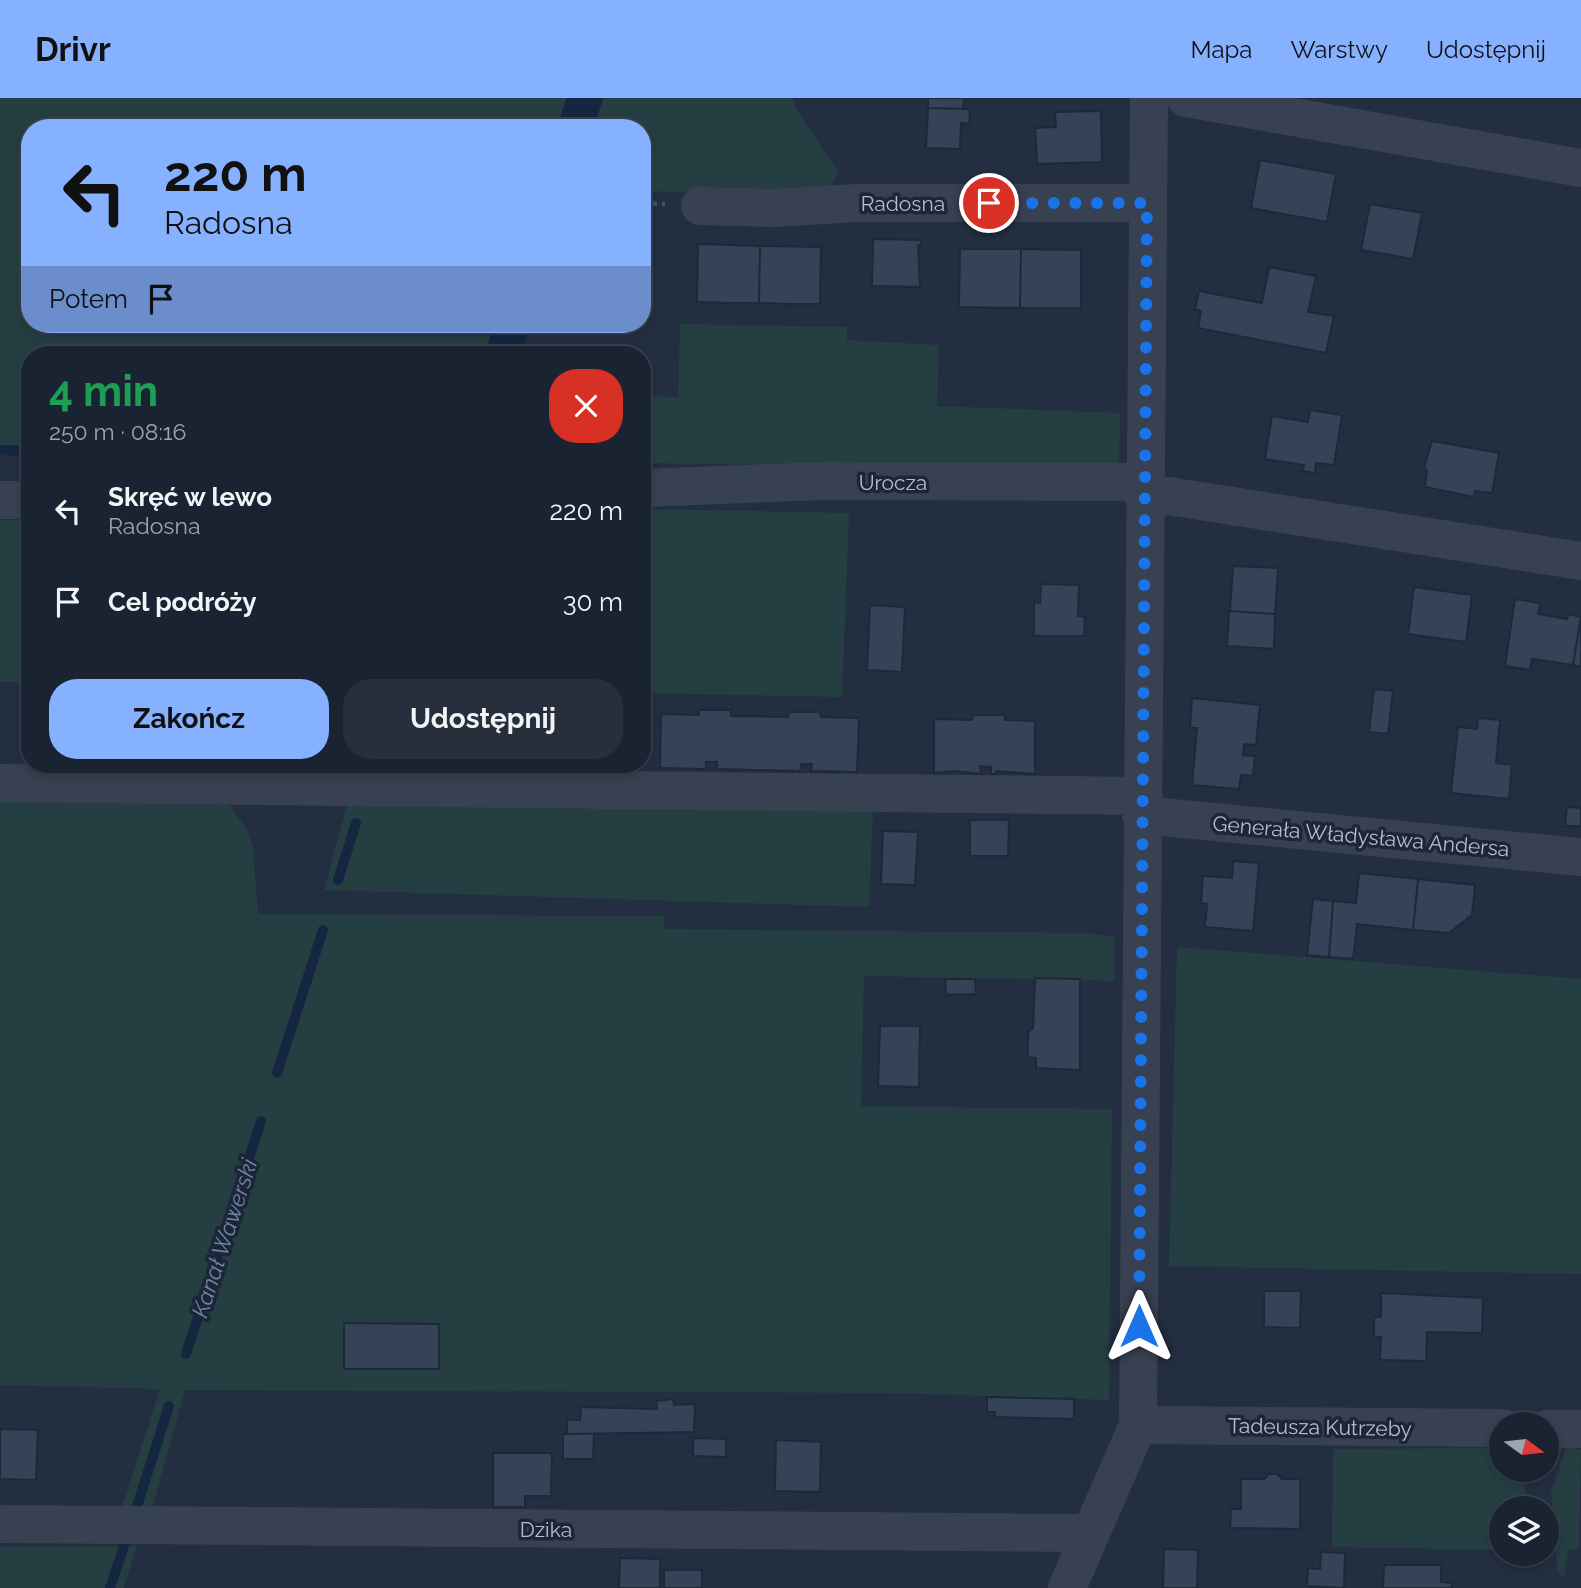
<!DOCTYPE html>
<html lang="pl">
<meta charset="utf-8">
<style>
:root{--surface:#1a2331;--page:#272f3d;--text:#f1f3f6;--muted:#9fa4ab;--line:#38404d;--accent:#86b1ff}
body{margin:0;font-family:Raleway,sans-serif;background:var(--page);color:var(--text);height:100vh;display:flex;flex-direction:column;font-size:26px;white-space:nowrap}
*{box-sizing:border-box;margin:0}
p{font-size:23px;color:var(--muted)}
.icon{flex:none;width:38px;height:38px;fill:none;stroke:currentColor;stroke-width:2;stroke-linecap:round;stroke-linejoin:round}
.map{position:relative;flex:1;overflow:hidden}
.details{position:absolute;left:21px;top:248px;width:630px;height:427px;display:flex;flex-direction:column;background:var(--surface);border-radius:28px;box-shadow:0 4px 10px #0003,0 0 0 2px var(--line)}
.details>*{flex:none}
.top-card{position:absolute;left:21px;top:21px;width:630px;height:214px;border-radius:28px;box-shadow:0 4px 10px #0003,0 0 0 2px var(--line);background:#86b1ff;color:#111;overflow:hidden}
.needle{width:46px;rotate:105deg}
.tools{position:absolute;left:1489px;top:1314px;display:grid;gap:14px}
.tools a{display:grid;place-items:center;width:70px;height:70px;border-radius:50%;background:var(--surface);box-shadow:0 4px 10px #0003,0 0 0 2px var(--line);font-size:35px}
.pin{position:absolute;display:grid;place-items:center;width:60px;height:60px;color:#fff;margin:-30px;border:4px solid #fff;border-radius:50%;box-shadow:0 2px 7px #0007}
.me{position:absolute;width:77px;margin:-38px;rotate:0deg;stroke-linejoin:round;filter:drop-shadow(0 0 5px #0008)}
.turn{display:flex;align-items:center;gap:24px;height:147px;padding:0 28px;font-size:32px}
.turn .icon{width:91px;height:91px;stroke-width:2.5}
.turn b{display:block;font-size:49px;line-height:60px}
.then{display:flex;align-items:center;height:66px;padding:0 28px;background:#0003;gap:14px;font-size:26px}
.round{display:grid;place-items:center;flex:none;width:74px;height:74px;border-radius:28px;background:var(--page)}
.head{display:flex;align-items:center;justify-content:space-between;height:119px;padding:0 28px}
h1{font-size:42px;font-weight:700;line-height:52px;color:#1e9e55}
.action{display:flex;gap:14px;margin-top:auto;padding:14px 28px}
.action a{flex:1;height:80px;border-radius:28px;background:var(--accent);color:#111;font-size:28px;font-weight:700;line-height:80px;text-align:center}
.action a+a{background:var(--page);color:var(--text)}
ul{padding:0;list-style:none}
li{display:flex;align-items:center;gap:21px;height:91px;padding:0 28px}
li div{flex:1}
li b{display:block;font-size:26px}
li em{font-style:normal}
header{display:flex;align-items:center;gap:42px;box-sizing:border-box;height:98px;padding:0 35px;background:var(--accent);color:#111}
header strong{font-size:33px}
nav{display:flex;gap:38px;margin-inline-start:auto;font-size:24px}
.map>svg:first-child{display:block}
.green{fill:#253e42}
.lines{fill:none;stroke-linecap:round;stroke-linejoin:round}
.stream{stroke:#152640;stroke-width:10}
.canal{stroke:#152640;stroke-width:35}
.building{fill:#354358;stroke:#1f2838;stroke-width:2}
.path{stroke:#3f575a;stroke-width:4.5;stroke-dasharray:5 5;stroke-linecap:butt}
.minor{stroke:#384151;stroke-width:38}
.route{stroke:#1a73e8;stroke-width:12;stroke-dasharray:0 21.6}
.labels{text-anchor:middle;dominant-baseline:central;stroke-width:7;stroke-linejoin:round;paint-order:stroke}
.street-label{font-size:21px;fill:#b4bdcb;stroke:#1d2636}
.water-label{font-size:23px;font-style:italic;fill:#6b85ac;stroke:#1d2636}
</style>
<header>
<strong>Drivr</strong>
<nav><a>Mapa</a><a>Warstwy</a><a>Udostępnij</a></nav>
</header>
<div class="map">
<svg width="1581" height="1490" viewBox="0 0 1581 1490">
<rect width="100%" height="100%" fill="#232f41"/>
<path class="green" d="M 0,0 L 793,0 L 797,12 L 839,75 L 825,97 L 642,93 L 642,30 L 30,30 L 30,226 L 531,226 L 521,257 L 30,257 L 30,357 L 0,357 Z
M 680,226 L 847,229 L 847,242 L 939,247 L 937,308 L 1120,315 L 1119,373 L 642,365 L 642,298 L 678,299 Z
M 642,411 L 849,415 L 842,599 L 642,595 Z
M 0,422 L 30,422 L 30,584 L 0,584 Z
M 0,696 L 224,699 L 248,733 L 253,749 L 258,816 L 664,818 L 664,831 L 1085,835 L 1115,839 L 1114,883 L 864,878 L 861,1008 L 1112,1011 L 1109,1302 L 893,1295 L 185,1292 L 151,1414 L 122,1409 L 160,1291 L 0,1287 Z
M 349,700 L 873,711 L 869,809 L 324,792 Z
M 1177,849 L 1581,881 L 1581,1176 L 1169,1168 Z
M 1501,1350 L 1502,1372 L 1527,1372 L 1523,1410 L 1502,1410 L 1501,1452 L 1332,1449 L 1333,1351 Z
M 1566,1350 L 1581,1351 L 1579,1450 L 1568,1452 L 1564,1480 L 1558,1474 L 1551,1394 Z
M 137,1448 L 124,1490 L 0,1490 L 0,1449 Z"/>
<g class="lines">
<path class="stream" d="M 0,352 L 30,353
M 338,782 L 356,725
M 277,975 L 323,832
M 186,1256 L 261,1023
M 137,1408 L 169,1308
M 110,1490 L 124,1448"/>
<path class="canal" d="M 575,30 L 585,0
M 503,257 L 512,226"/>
</g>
<path class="building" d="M 928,0 L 964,0 L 963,11 L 928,10 Z
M 928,10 L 970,11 L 969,26 L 961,25 L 960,51 L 926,50 Z
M 1101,13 L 1102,64 L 1037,66 L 1035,30 L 1056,29 L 1055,14 Z
M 1260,62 L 1336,76 L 1327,124 L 1251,110 Z
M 1370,106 L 1422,115 L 1413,161 L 1361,152 Z
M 873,141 L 921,142 L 921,147 L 918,147 L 920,189 L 872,188 Z
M 698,146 L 760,148 L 759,205 L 729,205 L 729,209 L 727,205 L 697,204 Z
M 760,148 L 821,149 L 820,206 L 790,206 L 790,210 L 788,206 L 759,205 Z
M 960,151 L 1021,151 L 1020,210 L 959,209 Z
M 1021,151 L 1081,152 L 1081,210 L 1020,210 Z
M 1269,169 L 1316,178 L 1308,214 L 1334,218 L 1326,255 L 1198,230 L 1201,213 L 1195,211 L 1199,193 L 1262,205 Z
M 1310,312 L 1342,317 L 1334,367 L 1316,365 L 1315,375 L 1302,373 L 1304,367 L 1265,361 L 1272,318 L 1308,324 Z
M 1432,343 L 1499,355 L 1492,395 L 1475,393 L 1474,399 L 1425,389 L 1427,373 L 1424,370 Z
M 1233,468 L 1278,470 L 1275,516 L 1230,513 Z
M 1041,486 L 1079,487 L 1078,518 L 1085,519 L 1084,538 L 1034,538 L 1034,504 L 1040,505 Z
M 1414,489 L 1472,497 L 1466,544 L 1408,536 Z
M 1515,501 L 1540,505 L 1538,516 L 1567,521 L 1568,516 L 1581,519 L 1573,567 L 1532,561 L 1530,572 L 1505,568 Z
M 870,507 L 905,509 L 902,574 L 867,572 Z
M 1229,513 L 1275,516 L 1274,551 L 1227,548 Z
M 1581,519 L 1581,569 L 1573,567 Z
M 1374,591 L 1393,593 L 1388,636 L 1369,634 Z
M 1192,600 L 1260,607 L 1256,647 L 1244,646 L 1243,657 L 1255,658 L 1253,678 L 1241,677 L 1239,691 L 1192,687 L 1197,630 L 1190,630 Z
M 699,612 L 731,612 L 731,618 L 788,619 L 789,614 L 820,614 L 821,619 L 859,620 L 857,674 L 811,673 L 812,666 L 801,666 L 800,673 L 717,671 L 717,664 L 706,664 L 706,671 L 660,670 L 661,616 L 699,617 Z
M 973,617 L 1005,617 L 1005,622 L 1035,623 L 1035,676 L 996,673 L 996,676 L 991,676 L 991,669 L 980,668 L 981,676 L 954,673 L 934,675 L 934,621 L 972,622 Z
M 1478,620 L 1500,622 L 1496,665 L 1512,667 L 1509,701 L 1451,695 L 1458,629 L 1477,631 Z
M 490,667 L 573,667 L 573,669 L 490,668 Z
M 584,667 L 630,667 L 630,670 L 584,669 Z
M 1567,709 L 1581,710 L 1581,728 L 1565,728 Z
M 970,722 L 1009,722 L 1008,758 L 970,758 Z
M 883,733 L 918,734 L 915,787 L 881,786 Z
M 1233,763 L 1259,765 L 1253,833 L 1205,829 L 1207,806 L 1201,805 L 1203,778 L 1232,780 Z
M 1359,775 L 1418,781 L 1413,832 L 1357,826 L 1353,861 L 1329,859 L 1333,803 L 1356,805 Z
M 1418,781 L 1475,787 L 1472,817 L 1449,835 L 1413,832 Z
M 1313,801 L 1333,803 L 1329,859 L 1307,857 Z
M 1035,880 L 1080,881 L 1080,972 L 1036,970 L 1036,960 L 1028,959 L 1028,934 L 1033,930 Z
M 945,881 L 975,881 L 976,896 L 946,897 Z
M 880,928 L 920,928 L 919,989 L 878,988 Z
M 1264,1193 L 1301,1193 L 1300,1230 L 1264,1229 Z
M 1381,1195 L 1483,1200 L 1482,1235 L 1427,1234 L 1426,1263 L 1380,1262 L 1381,1239 L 1374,1239 L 1374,1219 L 1381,1219 Z
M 344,1225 L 439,1226 L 439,1271 L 344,1271 Z
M 987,1299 L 1074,1301 L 1074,1321 L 995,1319 L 995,1314 L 987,1314 Z
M 673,1301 L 674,1307 L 695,1306 L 694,1334 L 567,1336 L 567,1322 L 580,1322 L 581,1309 L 657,1311 L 656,1303 Z
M 0,1331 L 38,1332 L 36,1382 L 0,1381 Z
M 563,1336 L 594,1336 L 593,1361 L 563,1361 Z
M 693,1340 L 726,1341 L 726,1359 L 693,1358 Z
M 776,1342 L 821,1344 L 820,1394 L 775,1393 Z
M 493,1355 L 552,1355 L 551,1398 L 525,1398 L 525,1409 L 493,1409 Z
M 1269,1376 L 1277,1376 L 1282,1381 L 1300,1381 L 1300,1431 L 1230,1430 L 1231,1411 L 1241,1411 L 1241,1381 L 1264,1381 Z
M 1164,1451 L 1198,1452 L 1197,1490 L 1163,1490 Z
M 1321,1454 L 1345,1455 L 1344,1490 L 1307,1488 L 1308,1470 L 1320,1471 Z
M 620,1460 L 660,1461 L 660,1490 L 619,1490 Z
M 1384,1467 L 1441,1467 L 1441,1484 L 1452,1485 L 1452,1490 L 1383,1490 Z
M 664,1472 L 702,1472 L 702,1490 L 664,1490 Z"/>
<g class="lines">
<path class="path" d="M 642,105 L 665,106"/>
<path class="minor" d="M 1186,0 L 1581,70
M 700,108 L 774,110 L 858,105 L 1147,105
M 642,390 L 823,383 L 1144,384
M 1144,400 L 1169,398 L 1581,463
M 0,402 L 30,402
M 0,685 L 1142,698
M 1141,717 L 1581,759
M 1138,1327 L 1502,1330
M 1547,1331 L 1581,1331
M 0,1426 L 1091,1435
M 1067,1490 L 1138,1327 L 1149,0"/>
</g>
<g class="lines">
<path class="route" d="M 989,105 L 1147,105 L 1139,1228"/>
</g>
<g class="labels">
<g class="street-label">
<text x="903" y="105">Radosna</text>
<text x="893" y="384">Urocza</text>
<text transform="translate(1361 738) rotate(5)">Generała Władysława Andersa</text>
<text transform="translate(1320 1329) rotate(1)">Tadeusza Kutrzeby</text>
<text x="546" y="1431">Dzika</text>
</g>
<g class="water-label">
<text transform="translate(224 1140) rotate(-72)">Kanał Wawerski</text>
</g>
</g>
</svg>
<div class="tools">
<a><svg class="needle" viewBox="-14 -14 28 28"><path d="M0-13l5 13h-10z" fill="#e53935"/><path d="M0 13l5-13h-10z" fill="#9fa4ab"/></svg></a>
<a><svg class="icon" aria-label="layers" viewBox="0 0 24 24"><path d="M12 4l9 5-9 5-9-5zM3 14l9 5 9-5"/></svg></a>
</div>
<div class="pin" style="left:989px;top:105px;background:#d93025"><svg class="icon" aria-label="arrive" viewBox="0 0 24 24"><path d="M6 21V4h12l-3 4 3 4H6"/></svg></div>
<svg class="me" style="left:1139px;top:1228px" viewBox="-20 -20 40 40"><path d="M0-17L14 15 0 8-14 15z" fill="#1a73e8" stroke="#fff" stroke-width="4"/></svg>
<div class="top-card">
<div class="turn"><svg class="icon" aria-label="left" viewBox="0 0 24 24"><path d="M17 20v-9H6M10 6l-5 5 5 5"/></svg><div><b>220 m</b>Radosna</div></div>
<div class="then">Potem<svg class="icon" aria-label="arrive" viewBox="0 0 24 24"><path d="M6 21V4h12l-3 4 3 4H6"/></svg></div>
</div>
<section class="details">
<div class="head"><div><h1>4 min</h1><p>250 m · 08:16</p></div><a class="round" style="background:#d93025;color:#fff"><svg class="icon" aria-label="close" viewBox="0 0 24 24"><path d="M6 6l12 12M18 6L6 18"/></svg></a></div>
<ul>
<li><svg class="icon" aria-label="left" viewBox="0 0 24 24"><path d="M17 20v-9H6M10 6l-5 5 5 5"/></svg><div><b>Skręć w lewo</b><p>Radosna</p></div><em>220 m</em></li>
<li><svg class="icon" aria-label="arrive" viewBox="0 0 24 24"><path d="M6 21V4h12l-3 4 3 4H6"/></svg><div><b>Cel podróży</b></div><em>30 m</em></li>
</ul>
<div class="action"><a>Zakończ</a><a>Udostępnij</a></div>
</section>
</div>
